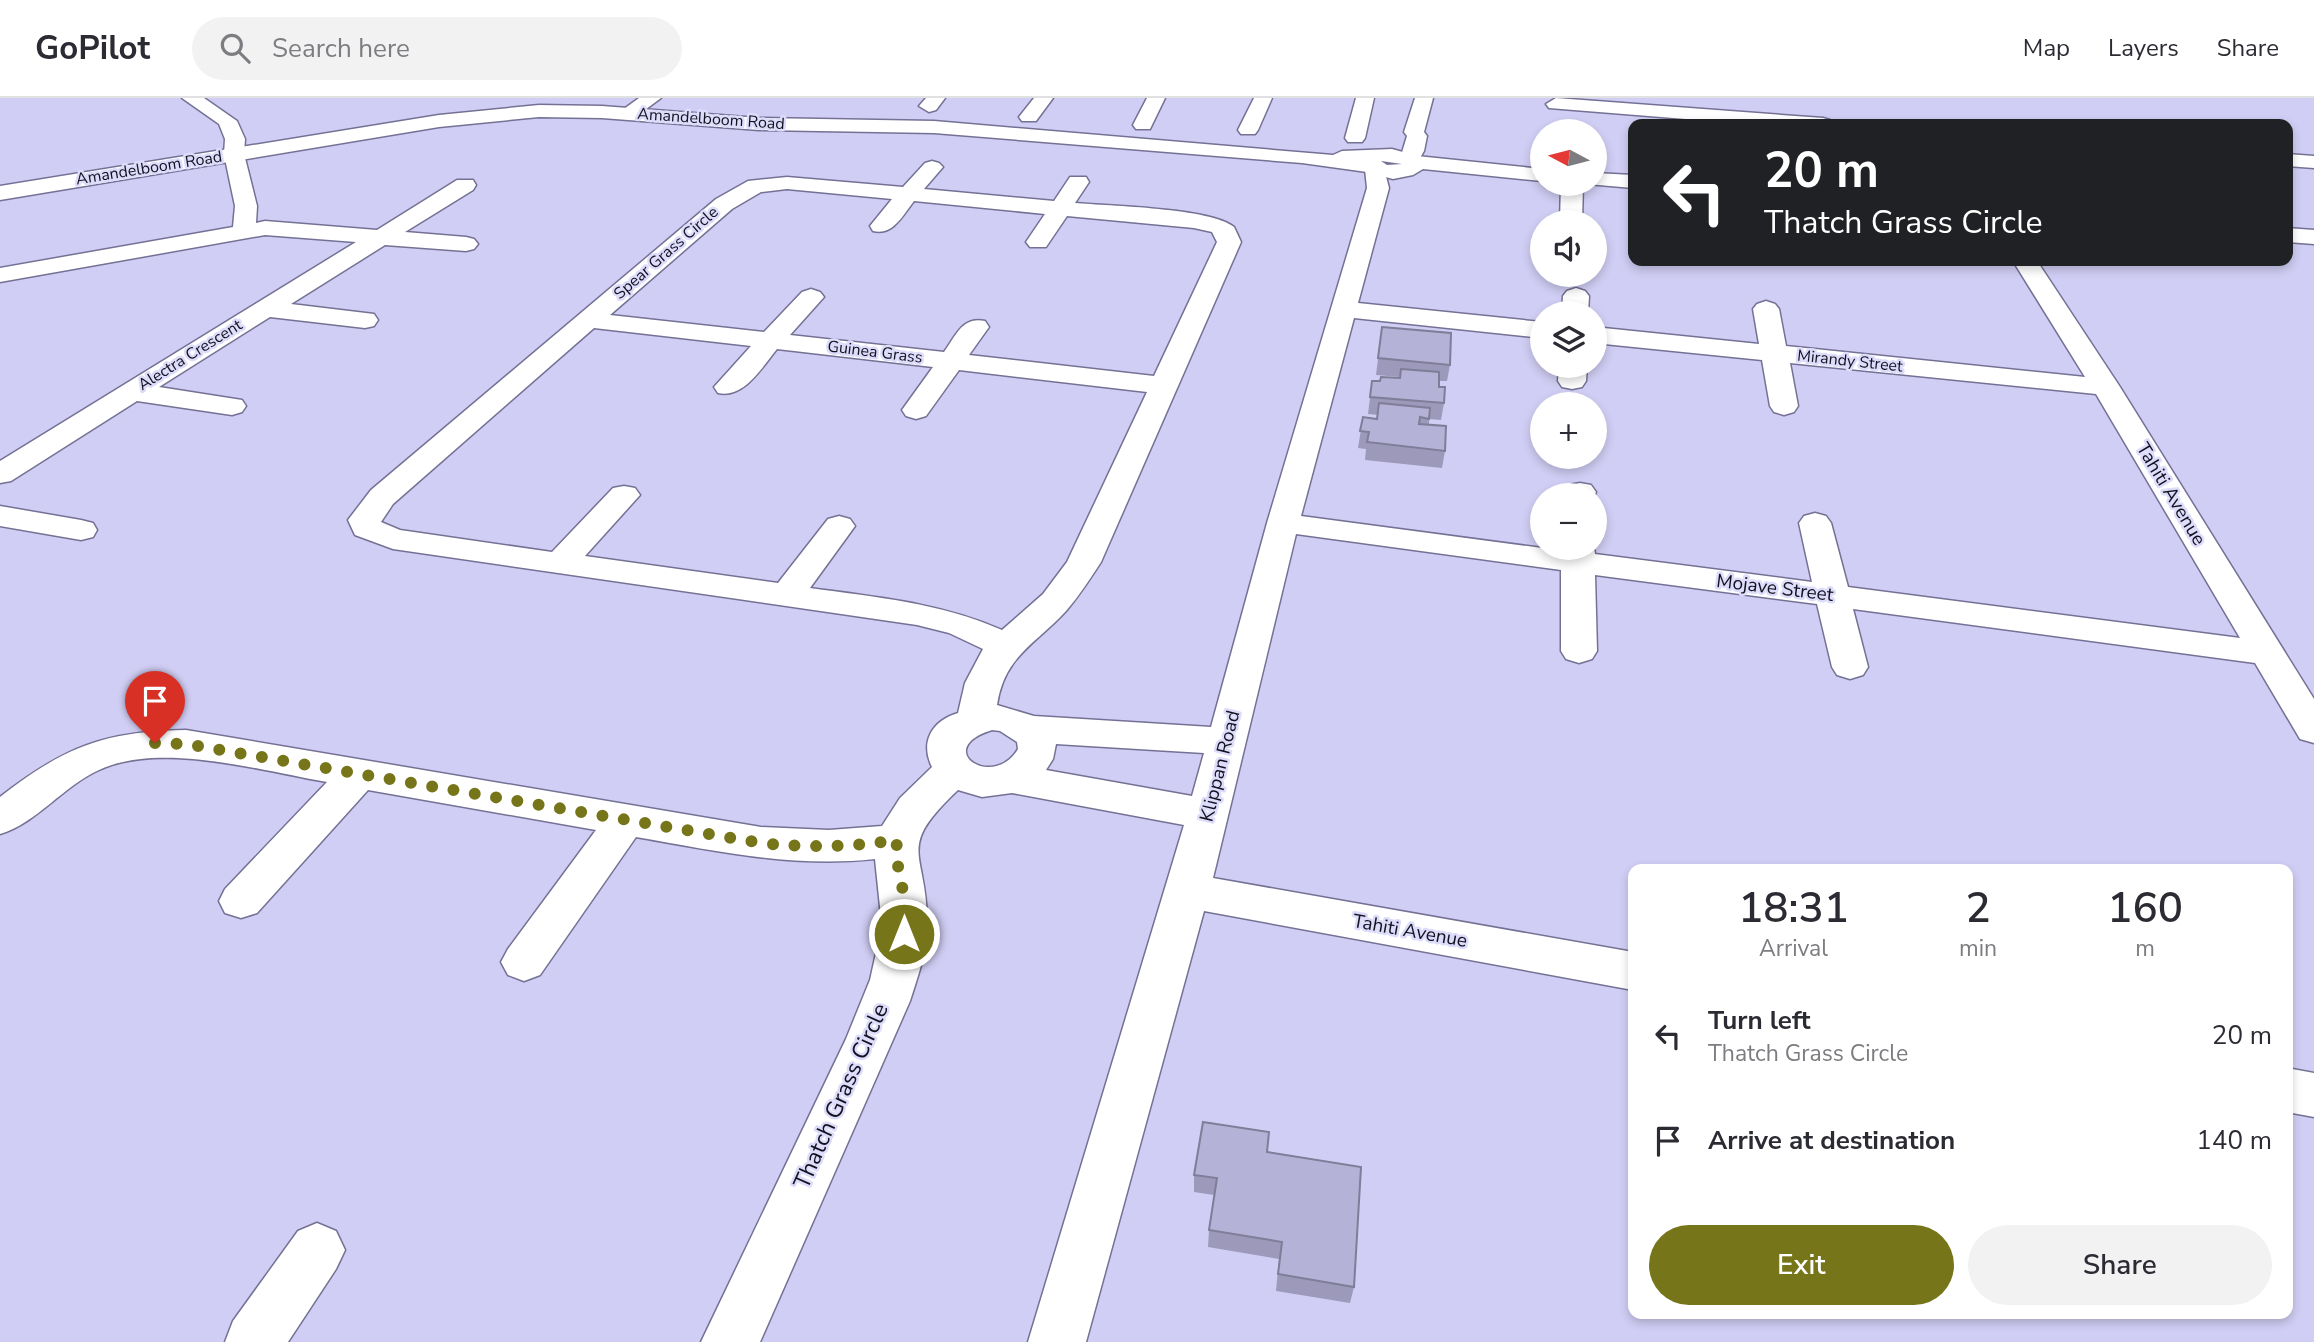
<!DOCTYPE html>
<meta charset="utf-8">
<style>
:root{--surface:#fff;--page:#f2f2f3;--text:#2b2b33;--muted:#7c7c81;--line:#e1e1e2;--accent:#76751a}
body{margin:0;font-family:"Nunito Sans",sans-serif;background:var(--page);color:var(--text);height:100vh;display:flex;flex-direction:column;font-size:26px;white-space:nowrap}
*{box-sizing:border-box;margin:0}
p{font-size:23px;color:var(--muted)}
.icon{flex:none;width:38px;height:38px;fill:none;stroke:currentColor;stroke-width:2;stroke-linecap:round;stroke-linejoin:round}
.map{position:relative;flex:1;overflow:hidden}
.details{position:absolute;left:1628px;top:766px;width:665px;height:455px;display:flex;flex-direction:column;background:var(--surface);border-radius:14px;box-shadow:0 4px 10px #0003}
.details>*{flex:none}
.banner{position:absolute;left:1628px;top:21px;width:665px;height:147px;border-radius:14px;box-shadow:0 4px 10px #0003;background:#202124;color:#fff;overflow:hidden}
.needle{width:46px;rotate:277deg}
.tools{position:absolute;left:1530px;top:21px;display:grid;gap:14px}
.tools a{display:grid;place-items:center;width:77px;height:77px;border-radius:50%;background:var(--surface);box-shadow:0 4px 10px #0003;font-size:35px}
.pin{position:absolute;display:grid;place-items:center;width:60px;height:60px;color:#fff;margin:-72px -30px;border-radius:50% 50% 50% 0;rotate:-45deg;box-shadow:0 0 7px #0007}
.pin .icon{rotate:45deg}
.me{position:absolute;width:77px;margin:-38px;rotate:0deg;stroke-linejoin:round;filter:drop-shadow(0 0 5px #0008)}
.turn{display:flex;align-items:center;gap:24px;height:147px;padding:0 21px;font-size:32px}
.turn .icon{width:91px;height:91px;stroke-width:2.5}
.turn b{display:block;font-size:49px;line-height:60px}
.eta{display:flex;justify-content:space-evenly;align-items:center;height:119px;text-align:center}
.eta b{font-size:42px;font-weight:600;line-height:49px}
.button{display:flex;gap:14px;margin-top:auto;padding:14px 21px}
.button a{flex:1;height:80px;border-radius:42px;background:var(--accent);color:#fff;font-size:28px;font-weight:600;line-height:80px;text-align:center}
.button a+a{background:var(--page);color:var(--text)}
ul{padding:0;list-style:none}
li{display:flex;align-items:center;gap:21px;height:105px;padding:0 21px}
li div{flex:1}
li b{display:block;font-size:26px}
li em{font-style:normal}
header{display:flex;align-items:center;gap:42px;box-sizing:border-box;height:98px;padding:0 35px;background:var(--surface);border-bottom:2px solid var(--line)}
header strong{font-size:33px}
nav{display:flex;gap:38px;margin-inline-start:auto;font-size:24px}
.search{width:490px;height:63px;background:var(--page);display:flex;align-items:center;gap:18px;box-sizing:border-box;padding:0 24px;border-radius:38px;color:var(--muted);font-size:26px}
.map>svg:first-child{display:block}
.lines{fill:none;stroke-linecap:round;stroke-linejoin:round}
.minor-casing{stroke:#747194;stroke-width:3}
.tertiary-casing{stroke:#747194;stroke-width:3}
.minor{fill:#fff;fill-rule:evenodd}
.tertiary{fill:#fff;fill-rule:evenodd}
.wall{fill:#9c99ba}
.building{fill:#b5b2d8;stroke:#7f7d97;stroke-width:2}
.route{stroke:#76751a;stroke-width:12;stroke-dasharray:0 21.6}
.labels{text-anchor:middle;dominant-baseline:central;stroke-width:5;stroke-linejoin:round;paint-order:stroke}
.far-street-label{font-size:16px;fill:#12111e;stroke:#dedcfb}
.street-label{font-size:19px;fill:#12111e;stroke:#dedcfb}
.near-street-label{font-size:23px;fill:#12111e;stroke:#dedcfb}
</style>
<header>
<strong>GoPilot</strong>
<div class="search"><svg class="icon" aria-label="search" viewBox="0 0 24 24"><circle cx="10" cy="10" r="6"/><path d="M15 15l6 6"/></svg>Search here</div>
<nav><a>Map</a><a>Layers</a><a>Share</a></nav>
</header>
<div class="map">
<svg width="2314" height="1244" viewBox="0 0 2314 1244">
<rect width="100%" height="100%" fill="#d1cef5"/>
<g class="lines">
<g class="minor-casing">
<path id="minor" d="M 182,0 L 204,0 L 237,23 L 245,41 L 244,56 L 257,108 L 256,125 L 265,123 L 377,132 L 457,82 L 473,82 L 476,87 L 473,92 L 405,134 L 466,139 L 474,141 L 478,146 L 474,151 L 466,153 L 385,147 L 291,206 L 374,216 L 378,222 L 374,228 L 365,230 L 270,219 L 159,289 L 242,302 L 246,308 L 242,314 L 232,317 L 137,303 L 11,383 L 0,385 L 0,363 L 356,144 L 265,137 L 0,184 L 0,170 L 233,129 L 235,108 L 224,56 L 225,41 L 219,26 Z
M 639,0 L 661,0 L 634,20 L 620,20 L 617,16 Z
M 926,0 L 945,0 L 936,12 L 929,14 L 919,8 Z
M 1034,0 L 1053,0 L 1036,23 L 1022,23 L 1019,19 Z
M 1147,0 L 1165,0 L 1150,31 L 1136,31 L 1133,27 Z
M 1254,0 L 1272,0 L 1258,32 L 1255,36 L 1241,36 L 1238,32 Z
M 1356,0 L 1374,0 L 1365,40 L 1362,44 L 1348,44 L 1345,40 Z
M 1415,0 L 1433,0 L 1424,34 L 1427,38 L 1424,53 L 1417,65 L 1403,65 L 1400,61 L 1407,38 L 1404,34 Z
M 1556,0 L 1823,20 L 1830,22 L 1833,26 L 1748,26 L 1549,10 L 1546,6 Z
M 2287,56 L 2314,58 L 2314,70 L 2287,68 Z
M 932,63 L 939,65 L 943,69 L 924,91 L 1054,103 L 1070,79 L 1086,79 L 1089,84 L 1075,105 C 1109,108 1211,110 1234,129 L 1241,144 L 1101,464 C 1090,481 1079,498 1066,513 C 1036,546 1004,558 997,607 L 1034,618 L 1211,629 L 1267,425 L 1367,90 L 1365,71 L 1369,67 L 1383,67 L 1389,90 L 1358,205 L 1542,224 L 1542,240 L 1354,220 L 1301,418 L 1542,450 L 1594,450 L 1595,456 L 1812,484 L 1799,425 L 1804,418 L 1815,415 L 1826,418 L 1831,425 L 1848,489 L 2240,540 L 2096,296 L 1790,265 L 1798,308 L 1794,314 L 1784,317 L 1774,314 L 1770,308 L 1762,262 L 1594,245 L 1594,229 L 1759,246 L 1753,211 L 1757,206 L 1766,203 L 1775,206 L 1779,211 L 1786,248 L 2085,279 L 2013,163 L 2037,163 L 2120,289 L 2314,601 L 2314,645 L 2300,641 L 2255,565 L 1853,511 L 1868,569 L 1863,577 L 1850,581 L 1837,577 L 1832,569 L 1817,506 L 1595,477 L 1597,553 L 1592,561 L 1579,565 L 1566,561 L 1561,553 L 1561,472 L 1296,436 L 1213,780 L 1633,854 L 1633,892 L 1204,813 L 1086,1244 L 1028,1244 L 1184,727 L 1012,695 L 982,699 L 958,692 C 894,752 927,752 927,824 C 928,851 918,878 910,903 L 760,1244 L 701,1244 L 846,941 L 870,882 L 882,828 L 875,761 C 793,770 716,753 636,739 L 540,877 L 524,883 L 508,877 L 501,864 L 508,851 L 596,732 L 368,692 L 257,815 L 241,820 L 225,815 L 219,803 L 225,791 L 327,684 C 262,673 160,643 99,672 C 63,688 37,725 0,736 L 0,699 C 64,649 105,633 186,632 L 761,729 L 829,732 L 882,728 L 900,700 L 932,669 C 920,645 931,623 958,615 L 965,585 L 983,551 L 949,535 L 917,527 L 393,451 L 355,437 L 348,422 L 371,392 L 716,101 L 748,83 L 787,79 L 903,89 L 925,65 ZM 787,91 L 892,101 L 870,128 L 873,133 C 893,138 903,117 914,103 L 1045,116 L 1026,144 L 1030,149 L 1046,149 L 1067,118 L 1194,130 L 1212,134 L 1217,144 L 1154,278 L 969,257 L 989,229 L 985,223 C 962,218 956,238 944,254 L 790,237 L 824,199 L 820,194 L 811,191 L 802,194 L 764,234 L 610,217 L 732,111 L 761,94 ZM 594,230 L 751,248 L 714,289 L 718,295 C 744,301 762,269 777,251 L 933,269 L 902,312 L 906,318 L 916,321 L 926,318 L 959,272 L 1147,294 L 1067,464 L 1043,496 L 1002,532 C 941,505 875,499 810,490 L 855,428 L 850,421 L 839,418 L 828,421 L 778,485 L 585,458 L 640,397 L 635,390 L 624,388 L 613,390 L 552,454 L 400,432 L 381,424 L 393,406 ZM 992,632 L 1000,633 L 1017,644 L 1018,651 C 993,693 931,651 992,632 ZM 1056,646 L 1204,655 L 1192,698 L 1046,672 L 1053,661 Z
M 1561,86 L 1583,86 L 1582,124 L 1560,123 Z
M 1576,190 L 1585,193 L 1589,198 L 1588,215 L 1562,215 L 1563,198 L 1567,193 Z
M 1559,268 L 1587,268 L 1586,283 L 1582,289 L 1572,291 L 1562,289 L 1558,283 Z
M 1580,385 L 1591,387 L 1596,394 L 1594,399 L 1564,397 L 1569,387 Z
M 0,408 L 81,422 L 93,425 L 97,432 L 93,439 L 81,442 L 0,428 Z
M 2287,970 L 2314,975 L 2314,1019 L 2287,1014 Z
M 317,1125 L 336,1133 L 345,1152 L 336,1171 L 288,1244 L 225,1244 L 233,1223 L 298,1133 Z"/>
</g>
<g class="tertiary-casing">
<path id="tertiary" d="M 539,7 L 602,8 L 759,20 L 934,23 L 1333,57 L 1342,53 L 1392,51 L 1417,58 L 1542,71 L 1542,83 L 1423,71 L 1413,77 L 1393,81 L 1367,74 L 1302,65 L 934,35 L 759,32 L 602,20 L 539,19 L 439,29 L 0,102 L 0,88 L 439,17 ZM 1381,63 L 1402,66 L 1387,67 Z
M 1594,75 L 1633,77 L 1633,90 L 1587,86 L 1594,86 Z
M 2287,130 L 2314,132 L 2314,146 L 2287,144 Z"/>
</g>
<use href="#minor" class="minor"/>
<use href="#tertiary" class="tertiary"/>
</g>
<path class="wall" d="M 1382,229 L 1450,267 L 1447,283 L 1439,283 L 1439,289 L 1444,305 L 1441,322 L 1429,321 L 1429,327 L 1445,353 L 1442,370 L 1365,362 L 1366,351 L 1358,350 L 1363,319 L 1377,321 L 1378,317 L 1368,316 L 1372,283 L 1380,283 L 1399,280 L 1400,279 L 1376,277 Z
M 1267,1054 L 1354,1189 L 1350,1205 L 1276,1193 L 1279,1161 L 1208,1149 L 1209,1132 L 1214,1097 L 1194,1094 L 1194,1077 Z"/>
<path class="building" d="M 1382,229 L 1451,235 L 1450,267 L 1378,260 Z
M 1401,271 L 1439,274 L 1439,289 L 1445,289 L 1444,305 L 1370,299 L 1372,283 L 1380,283 L 1381,279 L 1400,280 Z
M 1379,305 L 1430,310 L 1429,321 L 1420,319 L 1419,326 L 1446,328 L 1445,353 L 1367,344 L 1369,334 L 1360,333 L 1363,319 L 1377,321 Z
M 1203,1024 L 1269,1034 L 1267,1054 L 1361,1069 L 1354,1189 L 1278,1176 L 1282,1144 L 1209,1132 L 1217,1080 L 1194,1077 Z"/>
<g class="lines">
<path class="route" d="M 155,645 L 186,646 L 761,745 C 808,750 851,749 897,742 L 896,758 L 905,803 L 904,836"/>
</g>
<g class="labels">
<g class="far-street-label">
<text transform="translate(711 21) rotate(4)">Amandelboom Road</text>
<text transform="translate(149 70) rotate(-9)">Amandelboom Road</text>
<text transform="translate(666 155) rotate(-41)">Spear Grass Circle</text>
<text transform="translate(875 254) rotate(7)">Guinea Grass</text>
<text transform="translate(190 257) rotate(-32)">Alectra Crescent</text>
<text transform="translate(1850 263) rotate(6)">Mirandy Street</text>
</g>
<g class="street-label">
<text transform="translate(2171 396) rotate(59)">Tahiti Avenue</text>
<text transform="translate(1775 490) rotate(7)">Mojave Street</text>
<text transform="translate(1220 668) rotate(-76)">Klippan Road</text>
<text transform="translate(1410 833) rotate(10)">Tahiti Avenue</text>
</g>
<g class="near-street-label">
<text transform="translate(841 998) rotate(-66)">Thatch Grass Circle</text>
</g>
</g>
</svg>
<div class="tools">
<a><svg class="needle" viewBox="-14 -14 28 28"><path d="M0-13l5 13h-10z" fill="#e53935"/><path d="M0 13l5-13h-10z" fill="#7c7c81"/></svg></a>
<a><svg class="icon" aria-label="sound" viewBox="0 0 24 24"><path d="M4 9h4l5-4v14l-5-4H4zM17 9q2 3 0 6"/></svg></a>
<a><svg class="icon" aria-label="layers" viewBox="0 0 24 24"><path d="M12 4l9 5-9 5-9-5zM3 14l9 5 9-5"/></svg></a>
<a>+</a>
<a>−</a>
</div>
<div class="pin" style="left:155px;top:645px;background:#d93025"><svg class="icon" aria-label="arrive" viewBox="0 0 24 24"><path d="M6 21V4h12l-3 4 3 4H6"/></svg></div>
<svg class="me" style="left:904px;top:836px" viewBox="-20 -20 40 40"><circle r="17" fill="#76751a" stroke="#fff" stroke-width="3"/><path d="M0-11L8 9 0 5-8 9z" fill="#fff"/></svg>
<div class="banner">
<div class="turn"><svg class="icon" aria-label="left" viewBox="0 0 24 24"><path d="M17 20v-9H6M10 6l-5 5 5 5"/></svg><div><b>20 m</b>Thatch Grass Circle</div></div>
</div>
<section class="details">
<div class="eta">
<div><b>18:31</b><p>Arrival</p></div>
<div><b>2</b><p>min</p></div>
<div><b>160</b><p>m</p></div>
</div>
<ul>
<li><svg class="icon" aria-label="left" viewBox="0 0 24 24"><path d="M17 20v-9H6M10 6l-5 5 5 5"/></svg><div><b>Turn left</b><p>Thatch Grass Circle</p></div><em>20 m</em></li>
<li><svg class="icon" aria-label="arrive" viewBox="0 0 24 24"><path d="M6 21V4h12l-3 4 3 4H6"/></svg><div><b>Arrive at destination</b></div><em>140 m</em></li>
</ul>
<div class="button"><a>Exit</a><a>Share</a></div>
</section>
</div>
